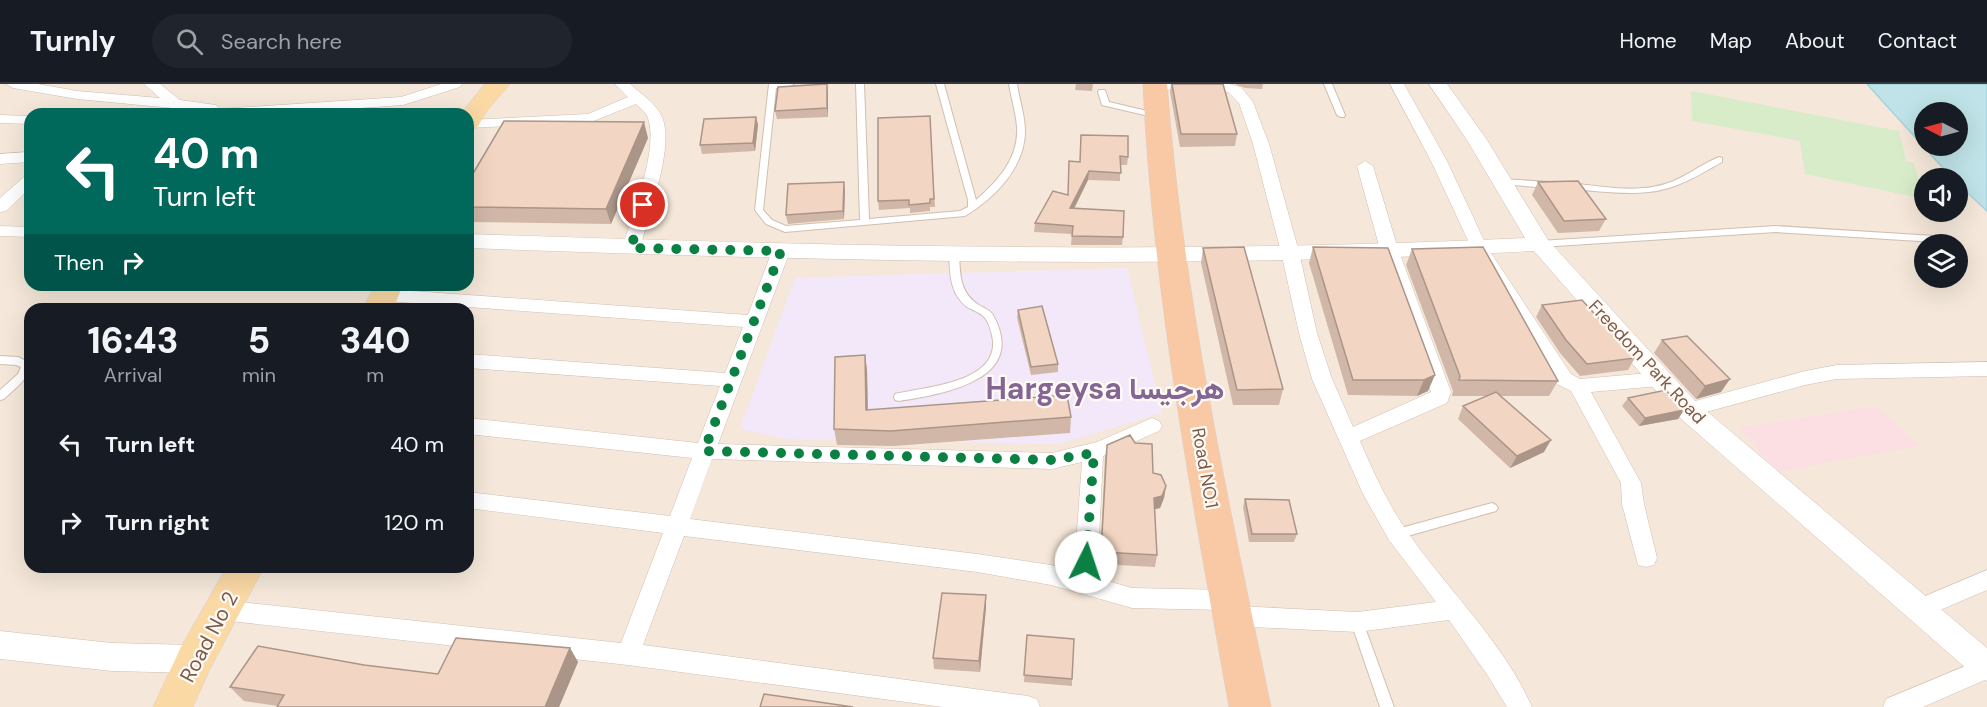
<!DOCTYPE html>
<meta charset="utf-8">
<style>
:root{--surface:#171b24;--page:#20242c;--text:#f1f3f6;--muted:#9ea1a6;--line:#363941}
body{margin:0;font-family:"DM Sans",Vazirmatn,sans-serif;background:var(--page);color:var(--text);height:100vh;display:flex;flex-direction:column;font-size:22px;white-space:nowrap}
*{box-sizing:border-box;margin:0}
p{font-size:20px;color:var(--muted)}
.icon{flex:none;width:33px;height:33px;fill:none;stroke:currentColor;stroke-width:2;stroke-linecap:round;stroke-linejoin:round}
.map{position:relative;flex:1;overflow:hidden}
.drawer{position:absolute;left:24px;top:219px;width:450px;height:270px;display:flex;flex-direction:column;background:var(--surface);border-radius:18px;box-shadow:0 6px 24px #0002}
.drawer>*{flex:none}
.hud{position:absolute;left:24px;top:24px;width:450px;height:183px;border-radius:18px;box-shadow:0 6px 24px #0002;background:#00695c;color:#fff;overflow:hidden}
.needle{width:39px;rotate:276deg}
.buttons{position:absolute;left:1914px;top:18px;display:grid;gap:12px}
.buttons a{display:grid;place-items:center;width:54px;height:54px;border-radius:50%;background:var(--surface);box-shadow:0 6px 24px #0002;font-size:30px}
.pin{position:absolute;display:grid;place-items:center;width:51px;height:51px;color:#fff;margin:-26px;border:3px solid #fff;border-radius:50%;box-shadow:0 2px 6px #0007}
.me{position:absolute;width:66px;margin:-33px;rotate:4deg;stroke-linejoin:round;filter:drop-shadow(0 0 4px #0008)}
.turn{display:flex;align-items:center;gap:21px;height:126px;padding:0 30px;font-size:27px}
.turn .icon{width:78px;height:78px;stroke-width:2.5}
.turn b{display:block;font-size:42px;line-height:51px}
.then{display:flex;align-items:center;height:57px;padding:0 30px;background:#0003;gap:12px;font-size:22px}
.eta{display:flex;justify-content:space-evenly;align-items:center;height:102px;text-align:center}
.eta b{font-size:36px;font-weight:800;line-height:42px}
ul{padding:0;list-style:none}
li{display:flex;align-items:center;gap:18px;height:78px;padding:0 30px}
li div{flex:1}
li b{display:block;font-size:22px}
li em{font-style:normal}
header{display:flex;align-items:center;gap:36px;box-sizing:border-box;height:84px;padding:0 30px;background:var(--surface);border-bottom:2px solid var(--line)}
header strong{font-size:28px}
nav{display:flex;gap:33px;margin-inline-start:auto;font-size:21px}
.search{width:420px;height:54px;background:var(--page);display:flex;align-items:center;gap:15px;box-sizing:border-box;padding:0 21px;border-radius:33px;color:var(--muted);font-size:22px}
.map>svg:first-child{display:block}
.residential{fill:#f5e8da;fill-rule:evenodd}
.education{fill:#f3e8fa}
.medical{fill:#fbdfe3}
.green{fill:#d8ecc9}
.water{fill:#bfe3e8;stroke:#a5d3da;stroke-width:1.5;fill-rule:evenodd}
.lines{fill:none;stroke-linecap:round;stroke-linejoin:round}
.service-casing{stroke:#d1beb0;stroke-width:2}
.minor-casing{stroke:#d1beb0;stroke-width:1}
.tertiary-casing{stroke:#d1beb0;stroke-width:1}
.primary-casing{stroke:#dad1cd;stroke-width:1}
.trunk-casing{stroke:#dad1cd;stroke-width:1}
.service{fill:#fff;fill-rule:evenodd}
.minor{fill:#fff;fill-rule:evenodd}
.tertiary{fill:#fff;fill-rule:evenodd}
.primary{fill:#fbd9a5;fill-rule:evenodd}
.trunk{fill:#f9c8a4;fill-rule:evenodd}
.wall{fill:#d1b7a8}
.shaded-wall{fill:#aa9588}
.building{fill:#f3d5c3;stroke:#aa9588;stroke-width:1.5}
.route{stroke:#0b8043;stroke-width:10;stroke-dasharray:0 18}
.labels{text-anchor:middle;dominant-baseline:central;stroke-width:4.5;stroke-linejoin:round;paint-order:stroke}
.street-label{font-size:18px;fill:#7a5c4d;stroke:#fffaf3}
.near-street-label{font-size:21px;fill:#7a5c4d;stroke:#fffaf3}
.town-label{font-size:30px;font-weight:bold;fill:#846695;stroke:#fffaf3}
</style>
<header>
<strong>Turnly</strong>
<div class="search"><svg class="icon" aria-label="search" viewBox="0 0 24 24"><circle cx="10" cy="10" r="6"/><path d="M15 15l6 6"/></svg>Search here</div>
<nav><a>Home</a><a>Map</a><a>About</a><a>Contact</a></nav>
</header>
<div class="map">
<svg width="1987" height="623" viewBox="0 0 1987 623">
<rect width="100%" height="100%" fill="#fdf6ec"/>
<path class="residential" d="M 0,0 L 1987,0 L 1987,623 L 0,623 ZM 1924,28 L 1958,28 L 1958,62 L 1924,62 ZM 30,30 L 468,30 L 468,201 L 30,201 ZM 1924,94 L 1958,94 L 1958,128 L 1924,128 ZM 1924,160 L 1958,160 L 1958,194 L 1924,194 ZM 30,225 L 468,225 L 468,483 L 30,483 Z"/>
<path class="education" d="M 1127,184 L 1162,329 L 1058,360 L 785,355 L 740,345 L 795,194 Z"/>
<path class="medical" d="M 1876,322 L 1919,362 L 1777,388 L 1739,344 Z"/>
<path class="green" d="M 1691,7 L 1899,47 L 1906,77 L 1914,79 L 1924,115 L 1805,90 L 1800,57 L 1692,37 Z"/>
<path class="water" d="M 1867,0 L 1987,0 L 1987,127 L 1958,100 L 1958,94 L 1952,94 ZM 1924,28 L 1958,28 L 1958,62 L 1924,62 Z"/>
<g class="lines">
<g class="service-casing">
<path id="service" d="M 769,0 L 794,0 L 790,2 L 776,4 L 763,126 L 772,136 L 786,142 L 860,136 L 856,0 L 864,0 L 869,135 L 960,127 L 968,123 L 968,116 L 936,0 L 944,0 L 976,116 C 998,97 1019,74 1017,43 C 1016,28 1011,14 1009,0 L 1017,0 C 1019,15 1025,31 1025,47 C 1025,83 995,114 965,132 L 785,148 L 766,140 L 755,126 Z
M 1324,0 L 1332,0 L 1345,31 L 1344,33 L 1341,33 L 1337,31 Z
M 1099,6 L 1105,6 L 1109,18 L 1160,30 L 1161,32 L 1157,34 L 1102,21 L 1098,8 Z
M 1719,73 L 1722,74 L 1722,78 C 1706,87 1690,97 1672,103 C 1639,114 1603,107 1569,105 L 1565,102 L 1569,99 C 1601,102 1637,110 1668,99 C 1686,93 1701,80 1719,73 Z
M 1502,95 L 1550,98 L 1554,101 L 1550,104 L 1499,100 L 1499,96 Z
M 1776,142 L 1935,152 L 1940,155 L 1935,158 L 1776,148 L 1540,163 L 1535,160 L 1540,157 Z
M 954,165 L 959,168 C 960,189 959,209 979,221 C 984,224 990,226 993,231 C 1029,296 944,310 899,317 L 895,316 L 894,313 L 895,310 C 922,303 996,300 993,257 C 992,250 989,237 983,232 C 979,228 972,226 967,223 C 949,209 950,188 949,168 Z
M 0,272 L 18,273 L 30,279 C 30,295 15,304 4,315 L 0,316 L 0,306 L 18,290 L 21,283 L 16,281 L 0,280 Z
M 1492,419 L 1496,421 L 1498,424 L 1496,427 L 1397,455 L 1393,453 L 1391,450 L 1393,447 L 1397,445 Z
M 1357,533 L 1361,534 L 1363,538 L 1394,623 L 1380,623 L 1351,538 L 1353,534 Z"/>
</g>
<g class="minor-casing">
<path id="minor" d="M 6,0 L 38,0 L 77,7 L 160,14 L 144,0 L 160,0 L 180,16 L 216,21 L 219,25 L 401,13 L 441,0 L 462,0 L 460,3 L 403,21 L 275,30 L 203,30 L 204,27 L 77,15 L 13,4 Z
M 615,0 L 630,0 C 641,10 656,19 662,33 C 675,62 648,133 640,164 L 637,168 L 625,168 L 622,164 C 632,133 659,64 648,34 C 646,28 640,24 636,20 L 591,38 L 468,44 L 468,36 L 588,30 L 628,13 Z
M 1149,0 L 1229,0 L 1241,3 L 1253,18 L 1269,60 L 1299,168 L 1317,249 L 1332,295 L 1353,343 L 1431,308 L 1380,165 L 1357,82 L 1365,77 L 1373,82 L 1398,165 L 1451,308 L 1447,319 L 1360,357 C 1373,387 1386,416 1404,443 C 1445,504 1502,555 1532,623 L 1507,623 L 1488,592 L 1449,536 L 1357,548 L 1233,542 L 1225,539 L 1221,532 L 1224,526 L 1132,524 L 1051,501 L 977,488 L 684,452 L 643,561 L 1028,612 L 1037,615 L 1040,623 L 943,623 L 628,581 L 221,536 L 213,533 L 209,526 L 213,519 L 221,516 L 621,559 L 663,449 L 468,424 L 468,408 L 670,432 L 692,374 L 468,350 L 468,334 L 698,359 L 720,302 L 468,284 L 468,270 L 725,289 L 743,243 L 385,217 L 379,215 L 376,211 L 379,207 L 385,205 L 748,231 L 772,167 L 775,163 L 787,163 L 790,167 L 718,360 L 1052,369 L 1097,358 L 1152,334 L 1159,337 L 1162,342 L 1159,347 L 1103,372 L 1097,494 L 1132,504 L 1228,506 L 1236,509 L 1239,516 L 1237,522 L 1357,528 L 1436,518 L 1389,456 L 1363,410 L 1312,295 L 1299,249 L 1281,168 L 1253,60 L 1239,19 L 1228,8 L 1155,5 L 1150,4 ZM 712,375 L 1052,385 L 1082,378 L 1074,488 L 1051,481 L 977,470 L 690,435 Z
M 1390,0 L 1404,0 L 1447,77 L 1487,163 L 1571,290 L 1580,295 L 1660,288 L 1667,290 L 1670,295 L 1667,300 L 1660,302 L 1591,308 L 1641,399 L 1644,420 L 1657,474 L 1654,481 L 1646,483 L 1638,481 L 1622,420 L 1621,399 L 1571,307 L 1557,300 L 1471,163 L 1431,77 Z
M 0,31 L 30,32 L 30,40 L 0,39 Z
M 30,68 L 30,78 L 0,80 L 0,70 Z
M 30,91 L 30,104 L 6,127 L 0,128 L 0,114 L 24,93 Z
M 0,142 L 30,143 L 30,153 L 0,152 Z
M 1987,278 L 1987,292 L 1837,295 L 1805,301 L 1688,333 L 1681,331 L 1678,326 L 1681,321 L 1688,319 L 1805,287 L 1837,281 Z
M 1987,486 L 1987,506 L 1919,535 L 1911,532 L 1907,525 L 1911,518 Z
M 1987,573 L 1987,595 L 1923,623 L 1883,623 L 1886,615 Z"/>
</g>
<g class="tertiary-casing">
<path id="tertiary" d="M 1429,0 L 1447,0 L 1487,56 L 1548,156 L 1697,319 L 1987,564 L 1987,597 L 1976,593 L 1679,333 L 1534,167 C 1179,186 823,177 468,164 L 468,150 C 820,162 1173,171 1525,154 L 1467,56 Z
M 0,547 L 112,559 L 195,561 L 206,565 L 211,575 L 206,585 L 195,589 L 112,587 L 0,575 Z"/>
</g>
<g class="primary-casing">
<path id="primary" d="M 485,0 L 510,0 L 486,28 L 477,44 L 468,46 L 468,30 L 461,30 Z
M 375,201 L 403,201 L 393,225 L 363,225 Z
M 227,483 L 264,483 L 210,585 L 193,623 L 153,623 L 181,563 Z"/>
</g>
<g class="trunk-casing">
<path id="trunk" d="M 1143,0 L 1167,0 C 1183,212 1228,415 1271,623 L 1229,623 C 1192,414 1153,213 1143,0 Z"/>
</g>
<use href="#service" class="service"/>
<use href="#minor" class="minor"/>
<use href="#tertiary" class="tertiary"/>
<use href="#primary" class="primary"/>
<use href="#trunk" class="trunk"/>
</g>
<path class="wall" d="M 1076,0 L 1093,0 L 1092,7 L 1075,6 Z
M 1171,0 L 1223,0 L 1237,50 L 1235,62 L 1180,63 L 1170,8 Z
M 1235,0 L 1263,0 L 1262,5 L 1245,4 Z
M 828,8 L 828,33 L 777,35 L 775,27 Z
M 930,32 L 935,123 L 930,123 L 930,127 L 910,129 L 910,124 L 879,126 L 878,117 Z
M 756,33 L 758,41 L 755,67 L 702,70 L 700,61 Z
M 1081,51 L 1128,73 L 1127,81 L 1120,81 L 1120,97 L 1088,96 L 1074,124 L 1123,153 L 1122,161 L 1071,161 L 1072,150 L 1034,148 L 1035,139 L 1068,111 L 1080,78 Z
M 648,54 L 611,140 L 468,138 L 468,98 Z
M 1538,98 L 1606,135 L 1599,147 L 1558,149 L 1532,111 Z
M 845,106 L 844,135 L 788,140 L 786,131 Z
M 1313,163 L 1388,164 L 1428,307 L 1417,312 L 1348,311 L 1309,179 Z
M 1203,164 L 1283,305 L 1279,321 L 1233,321 L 1201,179 Z
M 1412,165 L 1558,297 L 1549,312 L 1501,312 L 1544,368 L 1510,384 L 1458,335 L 1463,322 L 1487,312 L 1452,312 L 1453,307 L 1406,181 Z
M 1542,221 L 1635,274 L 1628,286 L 1580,292 L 1560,269 L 1536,233 Z
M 1018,226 L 1058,280 L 1058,288 L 1031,291 L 1017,234 Z
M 1662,256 L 1721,308 L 1696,315 L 1654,269 Z
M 865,271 L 867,286 L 868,326 L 1071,333 L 1070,349 L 893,362 L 837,361 L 834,345 Z
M 1628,314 L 1684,326 L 1678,335 L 1639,342 L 1622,322 Z
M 1107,361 L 1153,389 L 1166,402 L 1164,414 L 1160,424 L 1155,425 L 1157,471 L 1155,483 L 1100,480 L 1105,373 Z
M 1245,415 L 1297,450 L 1294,458 L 1249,458 L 1243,423 Z
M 986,523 L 980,588 L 934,585 L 933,574 Z
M 1027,551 L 1072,595 L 1072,602 L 1024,598 Z
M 570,564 L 578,578 L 559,623 L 277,623 L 278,622 L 244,617 L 230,603 L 364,581 L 438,590 Z"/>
<path class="shaded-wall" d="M 827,0 L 828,8 L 828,33 L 827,24 Z
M 756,33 L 758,41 L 755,67 L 753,59 Z
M 644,38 L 648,54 L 611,140 L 606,125 Z
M 1089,87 L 1088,96 L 1070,133 L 1070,124 Z
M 844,98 L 845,106 L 844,135 L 843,127 Z
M 865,271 L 867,286 L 868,342 L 866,326 Z
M 1435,291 L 1428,307 L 1417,312 L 1424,296 Z
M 1730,295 L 1721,308 L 1696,315 L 1705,302 Z
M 1684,326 L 1678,335 L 1639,342 L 1645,334 Z
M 1551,356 L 1544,368 L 1510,384 L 1517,372 Z
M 1166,402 L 1164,414 L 1160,424 L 1152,426 L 1154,414 Z
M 986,511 L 986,523 L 980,588 L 979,577 Z
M 570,564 L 578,578 L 559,623 L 545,623 Z"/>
<path class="building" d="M 827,0 L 827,24 L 775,27 L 778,3 Z
M 1172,0 L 1223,0 L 1237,50 L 1181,50 Z
M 930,32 L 934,115 L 930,115 L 930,119 L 909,121 L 909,116 L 878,117 L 878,34 Z
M 756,33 L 753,59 L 700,61 L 704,35 Z
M 504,37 L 644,38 L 606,125 L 468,123 L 468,98 Z
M 1081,51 L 1128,52 L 1128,73 L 1120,72 L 1121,89 L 1089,87 L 1070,124 L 1124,127 L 1123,153 L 1072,152 L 1073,142 L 1035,139 L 1053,107 L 1068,111 L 1069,77 L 1080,78 Z
M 1578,97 L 1606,135 L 1564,137 L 1538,98 Z
M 844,98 L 843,127 L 786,131 L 788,100 Z
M 1244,163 L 1283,305 L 1237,306 L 1203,164 Z
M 1313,163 L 1388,164 L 1435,291 L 1424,296 L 1353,296 Z
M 1483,163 L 1558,297 L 1459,296 L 1460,292 L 1412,165 Z
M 1582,216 L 1635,274 L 1587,280 L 1566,256 L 1542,221 Z
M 1042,222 L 1058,280 L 1031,283 L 1018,226 Z
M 1687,252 L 1730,295 L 1705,302 L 1662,256 Z
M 865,271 L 866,326 L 1067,311 L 1071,333 L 891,347 L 834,345 L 835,273 Z
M 1666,306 L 1684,326 L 1645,334 L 1628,314 Z
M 1496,308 L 1551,356 L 1517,372 L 1463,322 Z
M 1130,351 L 1135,359 L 1152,360 L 1153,389 L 1161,391 L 1166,402 L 1162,412 L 1154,414 L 1157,471 L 1101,468 L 1107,361 Z
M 1245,415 L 1289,416 L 1297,450 L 1252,450 Z
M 942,509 L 986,511 L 979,577 L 933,574 Z
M 1027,551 L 1074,555 L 1072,595 L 1024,591 Z
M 456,554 L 570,564 L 545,623 L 277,623 L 284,611 L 230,603 L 258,562 L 364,581 L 438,590 Z
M 764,610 L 853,623 L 760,623 Z"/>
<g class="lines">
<path class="route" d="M 643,121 L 631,164 L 781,167 L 704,367 L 1052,376 L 1094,369 L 1086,478"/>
</g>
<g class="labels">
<g class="street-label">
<text transform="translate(1647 278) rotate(47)">Freedom Park Road</text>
<text transform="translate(1205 384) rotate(80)">Road NO.1</text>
</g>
<g class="near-street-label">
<text transform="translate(209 553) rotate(-62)">Road No 2</text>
</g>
<g class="town-label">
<text x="1105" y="304">Hargeysa هرجيسا</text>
</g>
</g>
</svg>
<div class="buttons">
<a><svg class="needle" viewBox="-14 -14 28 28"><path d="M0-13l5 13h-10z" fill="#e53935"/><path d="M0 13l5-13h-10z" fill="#9ea1a6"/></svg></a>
<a><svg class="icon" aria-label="sound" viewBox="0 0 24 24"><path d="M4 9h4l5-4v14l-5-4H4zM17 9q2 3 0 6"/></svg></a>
<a><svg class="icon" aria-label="layers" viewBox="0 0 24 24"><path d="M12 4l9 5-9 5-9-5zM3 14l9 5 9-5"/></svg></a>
</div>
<div class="pin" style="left:643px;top:121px;background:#d93025"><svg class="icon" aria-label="arrive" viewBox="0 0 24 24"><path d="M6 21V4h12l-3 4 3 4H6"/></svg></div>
<svg class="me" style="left:1086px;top:478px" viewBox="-20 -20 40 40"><circle r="19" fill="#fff"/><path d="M0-13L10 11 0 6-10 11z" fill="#0b8043"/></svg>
<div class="hud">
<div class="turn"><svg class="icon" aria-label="left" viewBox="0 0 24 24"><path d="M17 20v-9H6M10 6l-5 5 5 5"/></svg><div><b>40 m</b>Turn left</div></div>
<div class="then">Then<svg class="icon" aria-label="right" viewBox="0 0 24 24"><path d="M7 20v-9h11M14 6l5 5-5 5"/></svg></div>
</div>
<section class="drawer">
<div class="eta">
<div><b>16:43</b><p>Arrival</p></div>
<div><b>5</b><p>min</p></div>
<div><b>340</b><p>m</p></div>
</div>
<ul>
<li><svg class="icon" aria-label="left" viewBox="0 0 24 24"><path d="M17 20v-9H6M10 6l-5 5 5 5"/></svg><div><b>Turn left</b></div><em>40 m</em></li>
<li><svg class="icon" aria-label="right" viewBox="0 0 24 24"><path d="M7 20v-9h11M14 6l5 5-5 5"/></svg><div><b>Turn right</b></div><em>120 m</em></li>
</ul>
</section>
</div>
